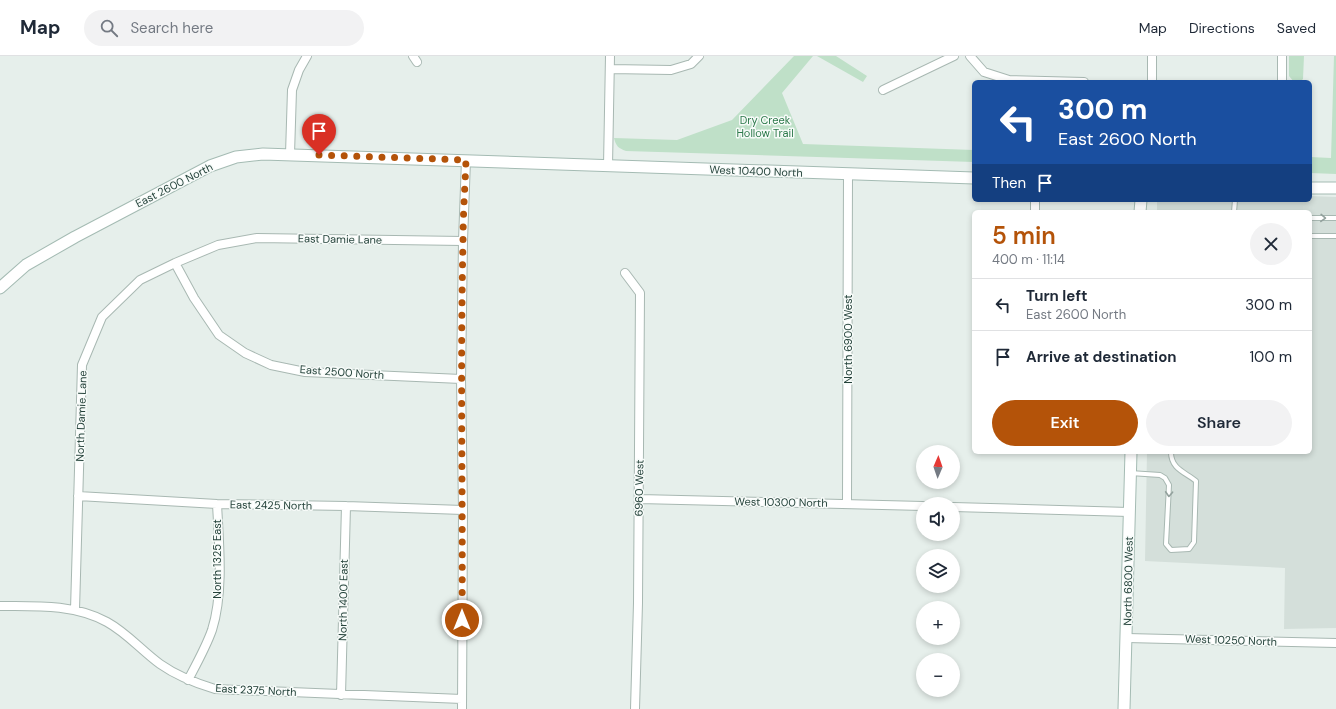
<!DOCTYPE html>
<meta charset="utf-8">
<style>
:root{--surface:#fff;--page:#f2f2f3;--text:#1f2937;--muted:#747a83;--line:#e0e1e3;--accent:#b45309}
body{margin:0;font-family:"DM Sans",sans-serif;background:var(--page);color:var(--text);height:100vh;display:flex;flex-direction:column;font-size:15px;white-space:nowrap}
*{box-sizing:border-box;margin:0}
p{font-size:13px;color:var(--muted)}
.icon{flex:none;width:22px;height:22px;fill:none;stroke:currentColor;stroke-width:2;stroke-linecap:round;stroke-linejoin:round}
.map{position:relative;flex:1;overflow:hidden}
.panel{position:absolute;left:972px;top:154px;width:340px;height:244px;display:flex;flex-direction:column;background:var(--surface);border-radius:6px;box-shadow:0 2px 6px #0003}
.panel>*{flex:none}
.top-card{position:absolute;left:972px;top:24px;width:340px;height:122px;border-radius:6px;box-shadow:0 2px 6px #0003;background:#1a4fa0;color:#fff;overflow:hidden}
.needle{width:26px;rotate:2deg}
.tools{position:absolute;left:916px;top:389px;display:grid;gap:8px}
.tools a{display:grid;place-items:center;width:44px;height:44px;border-radius:50%;background:var(--surface);box-shadow:0 2px 6px #0003;font-size:20px}
.pin{position:absolute;display:grid;place-items:center;width:34px;height:34px;color:#fff;margin:-41px -17px;border-radius:50% 50% 50% 0;rotate:-45deg;box-shadow:0 0 4px #0007}
.pin .icon{rotate:45deg}
.me{position:absolute;width:44px;margin:-22px;rotate:0deg;stroke-linejoin:round;filter:drop-shadow(0 0 3px #0008)}
.turn{display:flex;align-items:center;gap:14px;height:84px;padding:0 20px;font-size:18px}
.turn .icon{width:52px;height:52px;stroke-width:2.5}
.turn b{display:block;font-size:28px;line-height:34px}
.then{display:flex;align-items:center;height:38px;padding:0 20px;background:#0003;gap:8px;font-size:15px}
.round{display:grid;place-items:center;flex:none;width:42px;height:42px;border-radius:21px;background:var(--page)}
.head{display:flex;align-items:center;justify-content:space-between;height:68px;padding:0 20px}
h1{font-size:24px;font-weight:600;line-height:30px;color:var(--accent)}
.primary-button{display:flex;gap:8px;margin-top:auto;padding:8px 20px}
.primary-button a{flex:1;height:46px;border-radius:24px;background:var(--accent);color:#fff;font-size:16px;font-weight:600;line-height:46px;text-align:center}
.primary-button a+a{background:var(--page);color:var(--text)}
ul{padding:0;list-style:none}
li{display:flex;align-items:center;gap:12px;height:52px;padding:0 20px;border-top:1px solid var(--line)}
li div{flex:1}
li b{display:block;font-size:15px}
li em{font-style:normal}
header{display:flex;align-items:center;gap:24px;box-sizing:border-box;height:56px;padding:0 20px;background:var(--surface);border-bottom:1px solid var(--line)}
header strong{font-size:19px}
nav{display:flex;gap:22px;margin-inline-start:auto;font-size:14px}
.search{width:280px;height:36px;background:var(--page);display:flex;align-items:center;gap:10px;box-sizing:border-box;padding:0 14px;border-radius:22px;color:var(--muted);font-size:15px}
.map>svg:first-child{display:block}
.built{fill:#d4dfda}
.green{fill:#bfe0c8}
.lines{fill:none;stroke-linecap:round;stroke-linejoin:round}
.lane-casing{stroke:#a8b8b2;stroke-width:6}
.street-casing{stroke:#a8b8b2;stroke-width:10}
.secondary-casing{stroke:#a4bbb3;stroke-width:13}
.lane{stroke:#fff;stroke-width:4}
.street{stroke:#fff;stroke-width:8}
.secondary{stroke:#fff;stroke-width:11}
.oneway{stroke:#92a09c}
.route{stroke:#b45309;stroke-width:7;stroke-dasharray:0 12.6}
.labels{text-anchor:middle;dominant-baseline:central;stroke-width:3;stroke-linejoin:round;paint-order:stroke}
.park-label{font-size:11px;fill:#2d7a4b;stroke:#f7fbf9}
.street-label{font-size:11px;fill:#24423a;stroke:#f7fbf9}
</style>
<header>
<strong>Map</strong>
<div class="search"><svg class="icon" aria-label="search" viewBox="0 0 24 24"><circle cx="10" cy="10" r="6"/><path d="M15 15l6 6"/></svg>Search here</div>
<nav><a>Map</a><a>Directions</a><a>Saved</a></nav>
</header>
<div class="map">
<svg width="1336" height="653" viewBox="0 0 1336 653">
<rect width="100%" height="100%" fill="#e6efeb"/>
<path class="built" d="M 1310,140 L 1336,141 L 1336,572 L 1284,573 L 1285,512 L 1145,505 L 1147,396 L 1310,396 L 1310,156 L 1157,156 L 1157,144 L 1310,144 Z"/>
<path class="green" d="M 794,0 L 813,0 L 782,37 L 803,88 L 974,94 L 974,106 L 626,95 C 618,92 616,90 614,82 L 677,84 L 732,64 Z
M 817,0 L 836,0 L 867,20 L 863,26 Z
M 1289,0 L 1304,0 L 1303,23 L 1301,25 L 1294,26 L 1289,20 Z
M 1334,0 L 1336,0 L 1336,118 L 1310,117 L 1310,101 L 1331,102 Z"/>
<g class="lines">
<g class="lane-casing">
<path id="lane" d="M 1234,156 L 1235,144
M 1310,162 L 1336,162
M 1310,180 L 1336,180
M 1130,417 L 1160,419 L 1165,422 L 1169,429 L 1166,488 L 1171,494 L 1189,493 L 1194,486 L 1196,425 C 1185,416 1171,413 1171,396"/>
</g>
<g class="street-casing">
<path id="street" d="M 413,0 L 417,6
M 970,0 L 984,16 L 1009,24 L 1084,26
M 610,13 L 671,14 L 691,8 L 699,0
M 1152,26 L 1152,0
M 1282,26 L 1282,0
M 883,34 L 954,0
M 290,98 L 292,34 L 299,14 L 307,0
M 608,110 L 610,0
M 1035,156 L 1035,144
M 175,207 L 194,242 L 219,279 L 245,297 L 271,309 L 305,316 L 461,323
M 625,217 L 640,237 L 638,547 L 635,653
M 78,440 L 217,448 L 346,450 L 463,454
M 639,443 L 923,450
M 847,447 L 848,118
M 953,451 L 1129,456
M 0,550 C 36,550 74,548 107,566 C 127,577 141,594 160,608 C 177,620 195,627 215,633 L 462,643
M 75,554 L 82,309 L 102,261 L 140,224 L 175,207 L 218,189 L 257,182 L 463,185
M 1127,582 L 1336,587
M 188,624 C 197,607 206,591 212,574 C 224,536 219,487 217,448
M 341,639 L 346,450
M 462,653 L 463,454 L 461,323 L 463,185 L 466,104"/>
</g>
<g class="secondary-casing">
<path id="secondary" d="M 1310,132 L 1336,132
M 1140,156 L 1141,144
M 0,232 L 26,209 L 75,181 L 210,110 L 236,101 L 263,98 L 974,122
M 1124,653 L 1131,396"/>
</g>
<use href="#lane" class="lane"/>
<use href="#street" class="street"/>
<use href="#secondary" class="secondary"/>
</g>
<defs><path id="oneway-chevron" d="M-2-3.5L2.5 0L-2 3.5" fill="none" stroke-width="1.6" stroke-linecap="round" stroke-linejoin="round"/></defs>
<g class="oneway">
<use href="#oneway-chevron" transform="translate(1323 162) rotate(2)"/>
<use href="#oneway-chevron" transform="translate(1169 438) rotate(93)"/>
</g>
<g class="lines">
<path class="route" d="M 319,99 L 466,104 C 465,131 463,158 463,186 C 460,312 463,438 462,564"/>
</g>
<g class="labels">
<g class="park-label">
<text x="765" y="64">Dry Creek<tspan x="765" dy="13">Hollow Trail</tspan></text>
</g>
<g class="street-label">
<text transform="translate(756 115) rotate(2)">West 10400 North</text>
<text transform="translate(174 129) rotate(-27)">East 2600 North</text>
<text transform="translate(340 183) rotate(1)">East Damie Lane</text>
<text transform="translate(848 283) rotate(-90)">North 6900 West</text>
<text transform="translate(342 316) rotate(4)">East 2500 North</text>
<text transform="translate(81 360) rotate(-88)">North Damie Lane</text>
<text transform="translate(639 432) rotate(-89)">6960 West</text>
<text transform="translate(781 446) rotate(1)">West 10300 North</text>
<text transform="translate(271 449) rotate(1)">East 2425 North</text>
<text transform="translate(217 503) rotate(-90)">North 1325 East</text>
<text transform="translate(1128 525) rotate(-89)">North 6800 West</text>
<text transform="translate(343 544) rotate(-89)">North 1400 East</text>
<text transform="translate(1231 584) rotate(2)">West 10250 North</text>
<text transform="translate(256 634) rotate(3)">East 2375 North</text>
</g>
</g>
</svg>
<div class="tools">
<a><svg class="needle" viewBox="-14 -14 28 28"><path d="M0-13l5 13h-10z" fill="#e53935"/><path d="M0 13l5-13h-10z" fill="#747a83"/></svg></a>
<a><svg class="icon" aria-label="sound" viewBox="0 0 24 24"><path d="M4 9h4l5-4v14l-5-4H4zM17 9q2 3 0 6"/></svg></a>
<a><svg class="icon" aria-label="layers" viewBox="0 0 24 24"><path d="M12 4l9 5-9 5-9-5zM3 14l9 5 9-5"/></svg></a>
<a>+</a>
<a>−</a>
</div>
<div class="pin" style="left:319px;top:99px;background:#d93025"><svg class="icon" aria-label="arrive" viewBox="0 0 24 24"><path d="M6 21V4h12l-3 4 3 4H6"/></svg></div>
<svg class="me" style="left:462px;top:564px" viewBox="-20 -20 40 40"><circle r="17" fill="#b45309" stroke="#fff" stroke-width="3"/><path d="M0-11L8 9 0 5-8 9z" fill="#fff"/></svg>
<div class="top-card">
<div class="turn"><svg class="icon" aria-label="left" viewBox="0 0 24 24"><path d="M17 20v-9H6M10 6l-5 5 5 5"/></svg><div><b>300 m</b>East 2600 North</div></div>
<div class="then">Then<svg class="icon" aria-label="arrive" viewBox="0 0 24 24"><path d="M6 21V4h12l-3 4 3 4H6"/></svg></div>
</div>
<section class="panel">
<div class="head"><div><h1>5 min</h1><p>400 m · 11:14</p></div><a class="round"><svg class="icon" aria-label="close" viewBox="0 0 24 24"><path d="M6 6l12 12M18 6L6 18"/></svg></a></div>
<ul>
<li><svg class="icon" aria-label="left" viewBox="0 0 24 24"><path d="M17 20v-9H6M10 6l-5 5 5 5"/></svg><div><b>Turn left</b><p>East 2600 North</p></div><em>300 m</em></li>
<li><svg class="icon" aria-label="arrive" viewBox="0 0 24 24"><path d="M6 21V4h12l-3 4 3 4H6"/></svg><div><b>Arrive at destination</b></div><em>100 m</em></li>
</ul>
<div class="primary-button"><a>Exit</a><a>Share</a></div>
</section>
</div>
